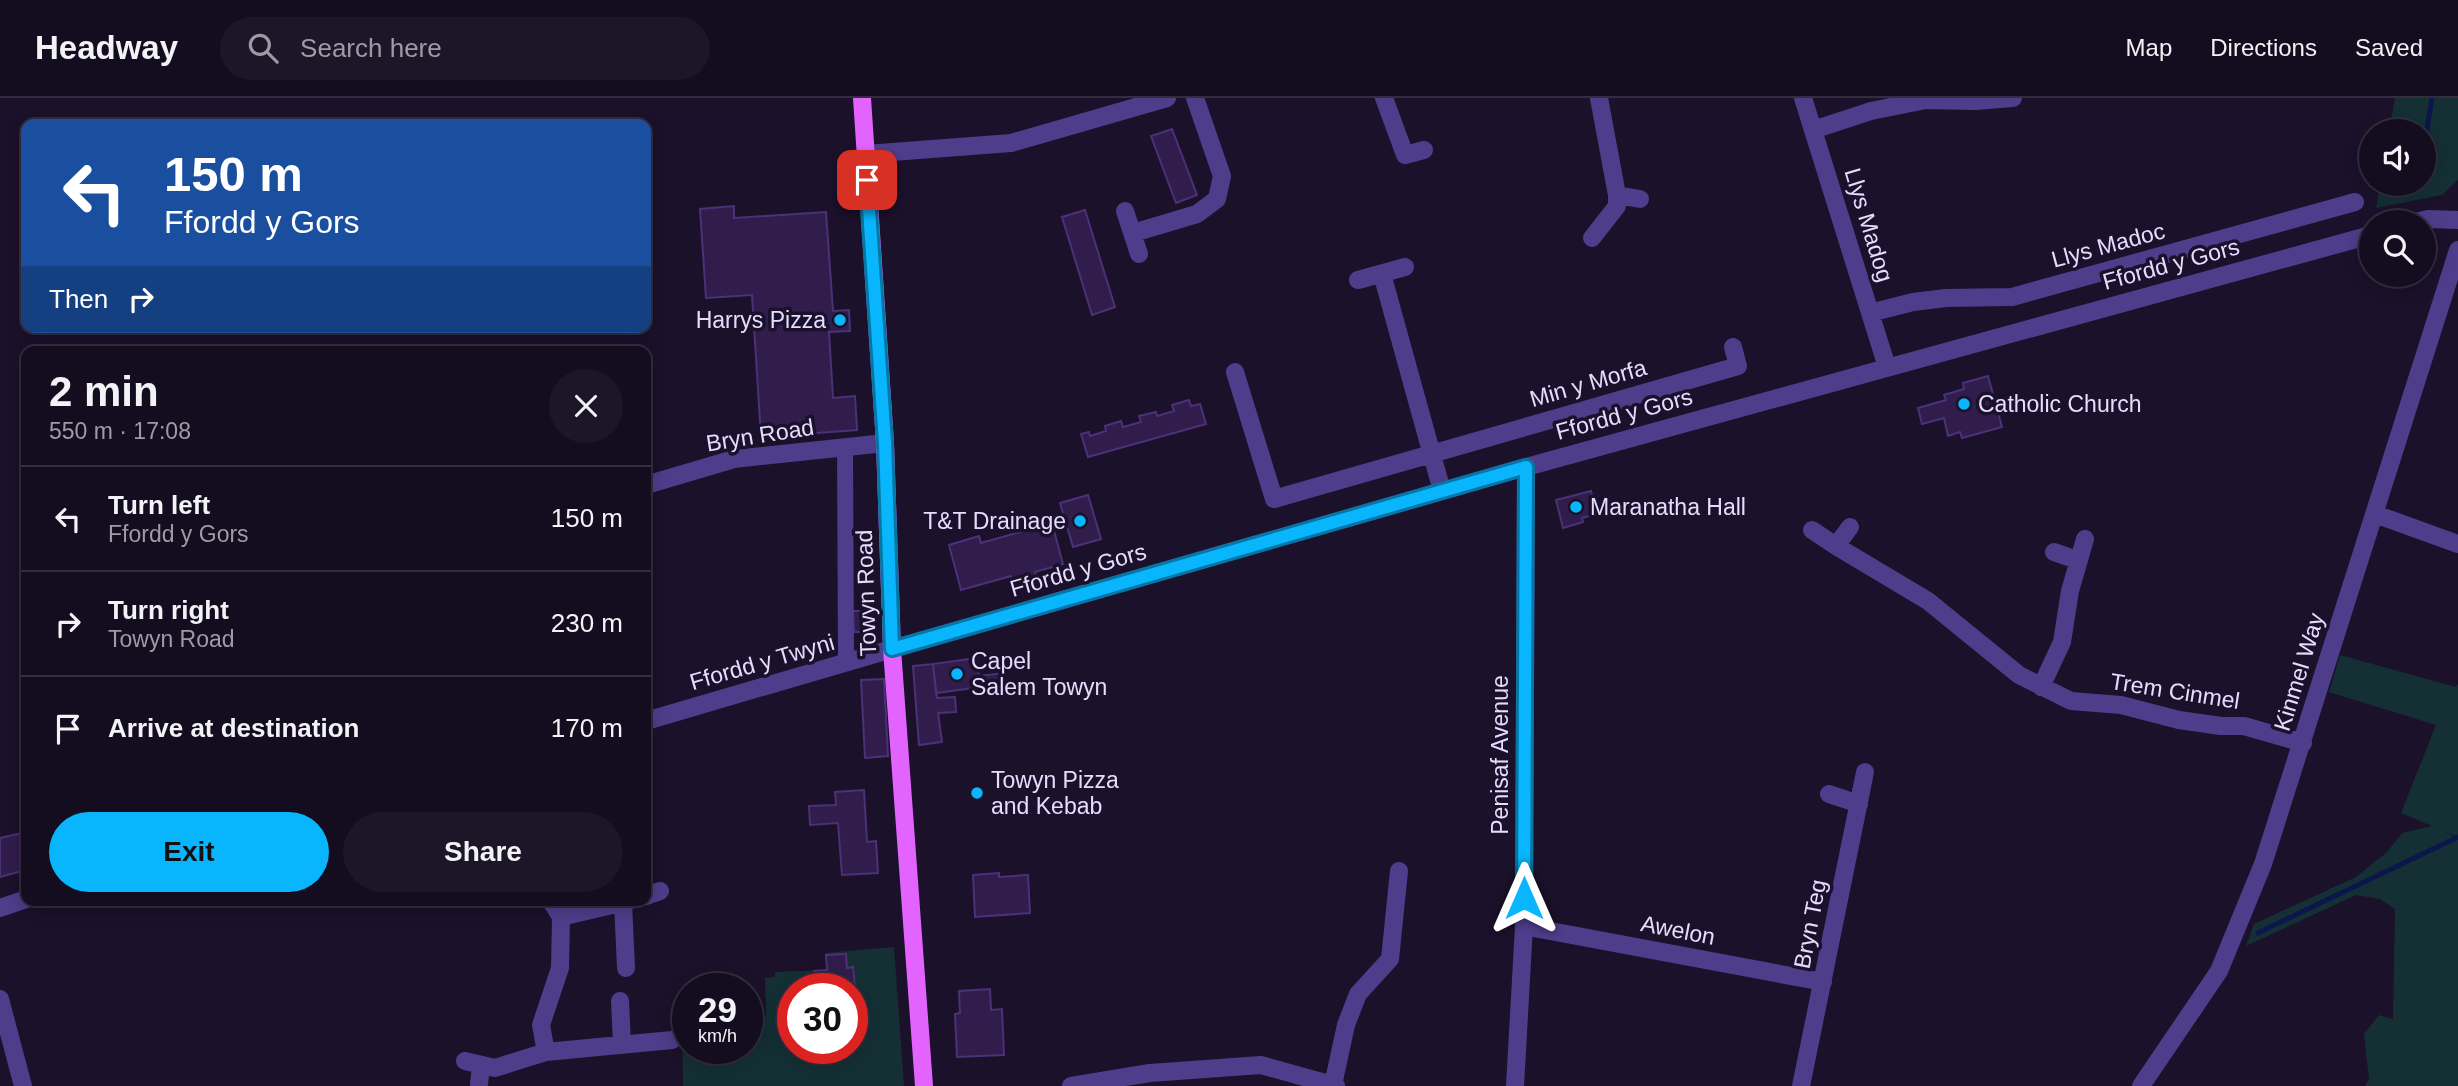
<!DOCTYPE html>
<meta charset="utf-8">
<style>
:root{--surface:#140d20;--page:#1d1629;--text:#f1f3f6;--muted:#9d9ca5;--line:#332d3e;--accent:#09b6fd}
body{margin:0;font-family:Arial,sans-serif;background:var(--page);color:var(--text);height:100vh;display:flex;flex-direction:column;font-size:26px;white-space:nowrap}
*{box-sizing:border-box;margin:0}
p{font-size:23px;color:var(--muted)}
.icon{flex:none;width:38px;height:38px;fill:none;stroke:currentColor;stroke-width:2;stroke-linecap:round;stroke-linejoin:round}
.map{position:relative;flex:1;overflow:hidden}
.panel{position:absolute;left:21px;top:248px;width:630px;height:560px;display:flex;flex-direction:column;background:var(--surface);border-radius:14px;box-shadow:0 4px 18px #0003,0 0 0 2px var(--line)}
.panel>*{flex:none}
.guide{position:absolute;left:21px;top:21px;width:630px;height:214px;border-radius:14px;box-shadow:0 4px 18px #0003,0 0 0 2px var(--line);background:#1a4fa0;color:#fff;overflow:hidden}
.fabs{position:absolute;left:2359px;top:21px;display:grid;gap:14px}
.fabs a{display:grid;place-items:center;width:77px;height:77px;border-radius:50%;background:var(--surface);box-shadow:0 4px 18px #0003,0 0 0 2px var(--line);font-size:35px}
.speed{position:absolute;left:672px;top:875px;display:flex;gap:14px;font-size:35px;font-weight:700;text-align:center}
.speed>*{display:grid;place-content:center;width:91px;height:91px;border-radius:50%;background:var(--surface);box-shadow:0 4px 18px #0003,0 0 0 2px var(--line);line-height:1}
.speed small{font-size:18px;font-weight:400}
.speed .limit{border:10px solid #d22;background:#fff;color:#111}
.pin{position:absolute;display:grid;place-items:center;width:60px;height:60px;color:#fff;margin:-30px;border-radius:14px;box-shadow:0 4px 10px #0006}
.me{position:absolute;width:77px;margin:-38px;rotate:0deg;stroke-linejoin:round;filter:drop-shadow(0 0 5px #0008)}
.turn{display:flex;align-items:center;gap:24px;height:147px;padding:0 28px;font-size:32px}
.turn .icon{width:91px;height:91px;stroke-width:2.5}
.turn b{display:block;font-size:49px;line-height:60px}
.then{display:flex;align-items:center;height:66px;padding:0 28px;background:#0003;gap:14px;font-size:26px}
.round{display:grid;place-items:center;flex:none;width:74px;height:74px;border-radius:37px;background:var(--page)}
.headline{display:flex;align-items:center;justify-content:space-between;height:119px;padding:0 28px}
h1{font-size:42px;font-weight:700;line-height:52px}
.button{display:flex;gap:14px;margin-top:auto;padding:14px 28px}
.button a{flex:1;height:80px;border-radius:42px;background:var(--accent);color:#111;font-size:28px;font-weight:700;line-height:80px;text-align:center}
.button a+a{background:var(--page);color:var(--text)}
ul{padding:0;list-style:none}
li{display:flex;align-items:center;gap:21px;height:105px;padding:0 28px;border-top:2px solid var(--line)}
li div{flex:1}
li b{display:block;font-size:26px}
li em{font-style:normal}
header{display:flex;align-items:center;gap:42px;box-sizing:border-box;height:98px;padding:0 35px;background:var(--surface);border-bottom:2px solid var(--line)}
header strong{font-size:33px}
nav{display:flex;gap:38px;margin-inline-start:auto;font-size:24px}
.search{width:490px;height:63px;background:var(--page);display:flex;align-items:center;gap:18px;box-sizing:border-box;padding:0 24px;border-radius:38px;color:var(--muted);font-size:26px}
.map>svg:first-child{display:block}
.green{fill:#143035;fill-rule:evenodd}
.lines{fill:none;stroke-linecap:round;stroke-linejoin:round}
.stream{stroke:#0b164a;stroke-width:5}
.building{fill:#301d4c;stroke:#4c3078;stroke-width:2}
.pedestrian{stroke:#4e3d8a;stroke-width:16}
.minor{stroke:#4e3d8a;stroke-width:18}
.tertiary{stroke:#4e3d8a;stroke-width:18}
.primary{stroke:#e263fe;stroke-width:18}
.route-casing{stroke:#0676a4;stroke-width:18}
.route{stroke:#09b6fd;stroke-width:12}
.poi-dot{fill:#09b6fd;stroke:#1b112b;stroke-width:2.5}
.labels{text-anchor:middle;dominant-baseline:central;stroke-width:7;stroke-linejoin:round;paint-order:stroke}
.street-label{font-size:23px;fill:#e6dcff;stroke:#1b112b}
.poi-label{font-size:23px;fill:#e6dcff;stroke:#1b112b;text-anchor:start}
</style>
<header>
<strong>Headway</strong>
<div class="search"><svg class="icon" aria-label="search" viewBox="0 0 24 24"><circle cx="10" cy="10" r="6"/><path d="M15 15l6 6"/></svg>Search here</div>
<nav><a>Map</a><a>Directions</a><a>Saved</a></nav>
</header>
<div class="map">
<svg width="2458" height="988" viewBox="0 0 2458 988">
<rect width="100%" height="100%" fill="#1b112b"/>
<path class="green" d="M 2395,0 L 2458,0 L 2458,82 L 2442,97 L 2376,110 L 2380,86 L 2424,86 L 2424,33 L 2389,33 Z
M 2340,557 L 2456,589 L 2458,586 L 2458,739 L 2445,734 L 2458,741 L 2458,988 L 2365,988 L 2369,981 L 2364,936 L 2379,917 L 2393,921 L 2395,811 L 2380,801 L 2356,797 L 2246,848 L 2254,826 L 2356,779 L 2386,755 L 2402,735 L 2432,728 L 2401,715 L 2436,627 L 2329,594 Z
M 894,849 L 904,988 L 683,988 L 682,924 L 688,923 L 688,950 L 747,950 L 747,920 L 766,919 L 765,880 L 775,879 L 775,874 L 827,872 L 825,855 ZM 793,891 L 852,891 L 852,950 L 793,950 Z"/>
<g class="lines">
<path class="stream" d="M 2424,50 L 2432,0
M 2258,835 L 2458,739"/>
</g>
<path class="building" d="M 1172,31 L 1197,97 L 1176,105 L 1151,38 Z
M 734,108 L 734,120 L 826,114 L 833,213 L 849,212 L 850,233 L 829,234 L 833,300 L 855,298 L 857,332 L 761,339 L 752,197 L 706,200 L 700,111 Z
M 1085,112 L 1115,209 L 1092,217 L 1062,119 Z
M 1988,278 L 2002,329 L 1962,340 L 1960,334 L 1948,338 L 1944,320 L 1922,326 L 1918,310 L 1946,302 L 1944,297 L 1964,291 L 1963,285 Z
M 1189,302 L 1191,308 L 1200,306 L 1206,326 L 1088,359 L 1081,336 L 1089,334 L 1090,338 L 1106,333 L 1105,328 L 1121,323 L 1123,329 L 1141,324 L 1139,318 L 1156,314 L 1157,318 L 1174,313 L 1172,307 Z
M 1591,393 L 1597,416 L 1582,420 L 1583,424 L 1563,430 L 1556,402 Z
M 1088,397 L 1101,441 L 1073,449 L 1060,405 Z
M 1052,425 L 1063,466 L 1035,474 L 1036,478 L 1013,485 L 1011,478 L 961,492 L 949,447 L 979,438 L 981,445 Z
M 853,513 L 863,513 L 863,534 L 854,534 Z
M 977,560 L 979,578 L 1003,575 L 1004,586 L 936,595 L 933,566 Z
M 933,566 L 937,600 L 955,599 L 956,614 L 938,615 L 942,644 L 919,647 L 913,568 Z
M 884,581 L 888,658 L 865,660 L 861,582 Z
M 864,692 L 867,744 L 876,743 L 878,775 L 842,777 L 838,725 L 810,727 L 809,708 L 836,707 L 835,694 Z
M 26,734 L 26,772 L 0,779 L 0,740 Z
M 999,775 L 999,779 L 1028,777 L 1030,815 L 975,819 L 973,777 Z
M 846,856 L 847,870 L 853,869 L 855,888 L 850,888 L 850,891 L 815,891 L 814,873 L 827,872 L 826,857 Z
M 990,891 L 991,912 L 1002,911 L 1004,957 L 957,959 L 955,916 L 960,915 L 959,893 Z
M 861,925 L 862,939 L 853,940 L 852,942 L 852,926 Z"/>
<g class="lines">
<path class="pedestrian" d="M 845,349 L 846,564"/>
<path class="minor" d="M 1384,0 L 1405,57 L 1424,52
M 1803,0 L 1887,269
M 1813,32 L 1871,13 L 1926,2 L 1975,3 L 2013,0
M 866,56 L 1011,45 L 1167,0
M 1617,97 L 1640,101
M 1125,113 L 1139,156
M 1133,135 L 1197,116 L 1217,101 L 1222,78 L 1195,0
M 1592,140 L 1617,108 L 1617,97 L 1599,0
M 1382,176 L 1442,393
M 1358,182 L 1405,169
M 1870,215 L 1913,204 L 1946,200 L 2012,199 L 2355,104
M 1235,274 L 1274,401 L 1738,268 L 1733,249
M 646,387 L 734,361 L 885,345
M 2375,416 L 2458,446
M 1812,432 L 1836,448 L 1850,429
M 1836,448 L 1928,503 L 2019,577 L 2071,603 L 2121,607 L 2179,622 L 2221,628 L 2244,628 L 2303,645
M 2054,454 L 2077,462
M 2041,589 L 2062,544 L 2070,493 L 2085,441
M 646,623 L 892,551
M 1829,696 L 1859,706
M 646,798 L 660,793
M 623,805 L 626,870
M 0,810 L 26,801
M 561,819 L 629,803
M 1524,828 L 1823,884
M 0,901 L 23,988
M 620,903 L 622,947
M 546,954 L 541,927 L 560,870 L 561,819 L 551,803
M 465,963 L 495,970 L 546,954 L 672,942
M 479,986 L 481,967
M 1333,987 L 1346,927 L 1358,896 L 1390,861 L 1399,773
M 1071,988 L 1150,975 L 1261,967 L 1336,988
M 1515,988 L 1524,828 L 1526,369
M 1801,988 L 1865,674
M 2141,988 L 2219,873 L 2263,766 L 2458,152"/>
<path class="tertiary" d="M 2416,124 L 2428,121 L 2458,122
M 892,551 L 1526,369 L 2371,137"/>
<path class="primary" d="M 862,0 L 885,345 L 892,551 L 924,988"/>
</g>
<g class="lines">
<g class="route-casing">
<path id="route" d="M 867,82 L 885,345 L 892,551 L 1526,369 L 1524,800"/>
</g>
<use href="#route" class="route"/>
</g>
<g class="poi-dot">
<circle cx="840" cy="222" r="7"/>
<circle cx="1964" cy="306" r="7"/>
<circle cx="1576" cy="409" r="7"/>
<circle cx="1080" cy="423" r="7"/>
<circle cx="957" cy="576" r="7"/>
<circle cx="977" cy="695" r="7"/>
</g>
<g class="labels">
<g class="street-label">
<text transform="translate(1869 127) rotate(73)">Llys Madog</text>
<text transform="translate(2108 147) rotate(-15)">Llys Madoc</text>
<text transform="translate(2171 166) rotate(-15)">Ffordd y Gors</text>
<text transform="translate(1588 285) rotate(-16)">Min y Morfa</text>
<text transform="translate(1624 316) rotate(-15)">Ffordd y Gors</text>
<text transform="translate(760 337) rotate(-9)">Bryn Road</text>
<text transform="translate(1078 472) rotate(-16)">Ffordd y Gors</text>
<text transform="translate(866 495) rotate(-92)">Towyn Road</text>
<text transform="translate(762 564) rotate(-16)">Ffordd y Twyni</text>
<text transform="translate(2299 574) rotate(-73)">Kinmel Way</text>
<text transform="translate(2175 593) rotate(9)">Trem Cinmel</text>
<text transform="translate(1500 657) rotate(-90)">Penisaf Avenue</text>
<text transform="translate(1810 826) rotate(-79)">Bryn Teg</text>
<text transform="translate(1678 832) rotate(11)">Awelon</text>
</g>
<g class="poi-label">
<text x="826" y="222" text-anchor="end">Harrys Pizza</text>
<text x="1978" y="306">Catholic Church</text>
<text x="1590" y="409">Maranatha Hall</text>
<text x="1066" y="423" text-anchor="end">T&amp;T Drainage</text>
<text x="971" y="563">Capel<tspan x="971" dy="26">Salem Towyn</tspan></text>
<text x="991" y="682">Towyn Pizza<tspan x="991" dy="26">and Kebab</tspan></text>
</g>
</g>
</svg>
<div class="fabs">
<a><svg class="icon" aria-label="sound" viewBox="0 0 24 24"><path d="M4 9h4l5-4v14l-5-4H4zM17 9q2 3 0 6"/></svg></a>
<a><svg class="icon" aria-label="search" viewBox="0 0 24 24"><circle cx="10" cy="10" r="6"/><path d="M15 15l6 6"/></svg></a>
</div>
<div class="speed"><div>29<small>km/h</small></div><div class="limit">30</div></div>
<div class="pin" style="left:867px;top:82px;background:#d93025"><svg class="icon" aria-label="arrive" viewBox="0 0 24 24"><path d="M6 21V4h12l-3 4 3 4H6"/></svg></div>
<svg class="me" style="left:1524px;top:800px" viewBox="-20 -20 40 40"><path d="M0-17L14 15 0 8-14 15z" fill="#09b6fd" stroke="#fff" stroke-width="4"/></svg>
<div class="guide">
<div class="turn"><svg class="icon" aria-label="left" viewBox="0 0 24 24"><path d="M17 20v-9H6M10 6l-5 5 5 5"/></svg><div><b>150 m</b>Ffordd y Gors</div></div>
<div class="then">Then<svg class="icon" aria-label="right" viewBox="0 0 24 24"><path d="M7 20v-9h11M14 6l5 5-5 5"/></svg></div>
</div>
<section class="panel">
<div class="headline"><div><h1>2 min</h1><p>550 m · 17:08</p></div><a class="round"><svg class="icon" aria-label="close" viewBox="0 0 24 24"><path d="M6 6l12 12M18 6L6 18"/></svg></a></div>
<ul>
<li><svg class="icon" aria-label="left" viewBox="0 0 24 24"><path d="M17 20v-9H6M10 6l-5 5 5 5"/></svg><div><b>Turn left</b><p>Ffordd y Gors</p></div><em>150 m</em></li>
<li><svg class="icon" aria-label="right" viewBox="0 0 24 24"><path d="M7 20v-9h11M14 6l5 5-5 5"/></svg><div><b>Turn right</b><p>Towyn Road</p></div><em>230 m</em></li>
<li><svg class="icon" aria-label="arrive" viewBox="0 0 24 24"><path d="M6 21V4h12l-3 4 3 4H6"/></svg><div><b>Arrive at destination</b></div><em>170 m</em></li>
</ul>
<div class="button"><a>Exit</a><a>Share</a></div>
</section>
</div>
